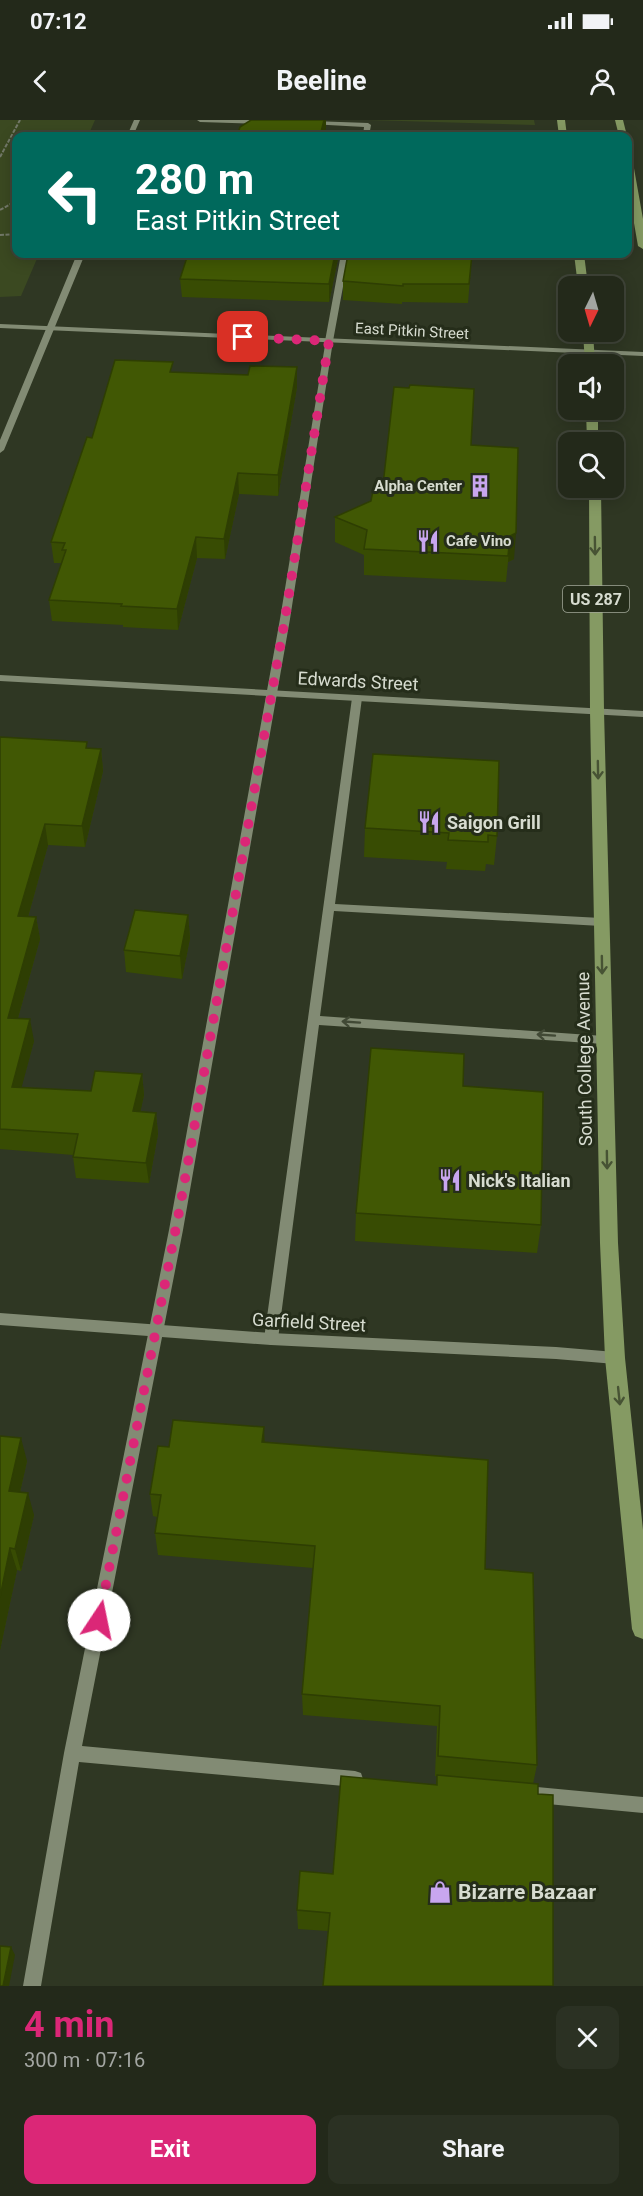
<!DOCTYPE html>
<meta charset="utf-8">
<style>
:root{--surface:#23291a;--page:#2b3123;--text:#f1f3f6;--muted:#a3a6a2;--line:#404539;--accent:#db2777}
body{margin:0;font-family:Roboto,sans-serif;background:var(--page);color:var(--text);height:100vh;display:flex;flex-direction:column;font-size:22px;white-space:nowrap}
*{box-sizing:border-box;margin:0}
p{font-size:20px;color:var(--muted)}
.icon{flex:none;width:33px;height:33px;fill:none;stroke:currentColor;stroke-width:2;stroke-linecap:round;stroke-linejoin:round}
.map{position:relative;height:1866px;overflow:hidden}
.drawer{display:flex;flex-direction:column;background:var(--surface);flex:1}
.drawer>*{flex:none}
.top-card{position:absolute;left:12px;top:12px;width:620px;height:126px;border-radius:12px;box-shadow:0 3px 15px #0003,0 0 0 2px var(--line);background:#00695c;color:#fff;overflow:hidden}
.needle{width:39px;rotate:185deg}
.tools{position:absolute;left:558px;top:156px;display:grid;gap:12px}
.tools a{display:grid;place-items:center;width:66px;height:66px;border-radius:12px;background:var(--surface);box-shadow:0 3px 15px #0003,0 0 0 2px var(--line);font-size:30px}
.pin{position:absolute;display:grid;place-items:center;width:51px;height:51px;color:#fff;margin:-26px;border-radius:12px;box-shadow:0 3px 9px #0006}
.me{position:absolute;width:66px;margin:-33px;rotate:11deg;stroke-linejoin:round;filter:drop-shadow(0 0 4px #0008)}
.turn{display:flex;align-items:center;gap:21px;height:126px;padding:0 24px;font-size:27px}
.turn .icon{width:78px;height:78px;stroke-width:2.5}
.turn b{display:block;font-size:42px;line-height:51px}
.round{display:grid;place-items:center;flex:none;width:63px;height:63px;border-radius:12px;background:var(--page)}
.headline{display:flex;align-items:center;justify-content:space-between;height:102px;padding:0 24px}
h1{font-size:36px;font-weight:700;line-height:45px;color:var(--accent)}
.cta{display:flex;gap:12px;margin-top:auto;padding:12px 24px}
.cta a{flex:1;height:69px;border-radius:12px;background:var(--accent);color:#fff;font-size:24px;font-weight:700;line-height:69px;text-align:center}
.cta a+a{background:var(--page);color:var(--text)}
.status{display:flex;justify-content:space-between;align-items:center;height:42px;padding:0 30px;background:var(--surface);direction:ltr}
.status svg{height:16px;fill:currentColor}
header{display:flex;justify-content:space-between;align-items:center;height:78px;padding:0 24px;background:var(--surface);font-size:27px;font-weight:700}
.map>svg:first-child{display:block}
.green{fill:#3b4921}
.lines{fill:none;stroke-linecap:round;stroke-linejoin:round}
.path{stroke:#737969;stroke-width:2;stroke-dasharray:4 1.5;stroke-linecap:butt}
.service{fill:#828b74;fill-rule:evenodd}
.minor{fill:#828b74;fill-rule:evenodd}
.tertiary{fill:#828b74;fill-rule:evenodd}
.trunk{fill:#859a63;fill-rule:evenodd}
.wall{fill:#384c03}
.shaded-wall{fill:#2e3e03}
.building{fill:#415804;stroke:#2e3e03;stroke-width:1.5}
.oneway{stroke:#475334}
.oneway2{stroke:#414935}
.route{stroke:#db2777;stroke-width:10;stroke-dasharray:0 18}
.labels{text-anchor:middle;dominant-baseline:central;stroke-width:6;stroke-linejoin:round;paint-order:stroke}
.far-street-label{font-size:15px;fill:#d7dcd0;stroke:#252d1a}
.far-poi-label{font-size:15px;font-weight:bold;fill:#d7dcd0;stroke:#252d1a;text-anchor:end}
.shield{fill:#252d1a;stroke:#a2a899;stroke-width:1.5}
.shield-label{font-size:16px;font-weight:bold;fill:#d7dcd0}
.street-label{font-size:18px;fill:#d7dcd0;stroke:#252d1a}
.poi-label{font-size:18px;font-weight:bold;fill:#d7dcd0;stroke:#252d1a;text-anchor:start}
.near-poi-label{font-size:21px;font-weight:bold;fill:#d7dcd0;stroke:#252d1a;text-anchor:start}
</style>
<div class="status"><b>07:12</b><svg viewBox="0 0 49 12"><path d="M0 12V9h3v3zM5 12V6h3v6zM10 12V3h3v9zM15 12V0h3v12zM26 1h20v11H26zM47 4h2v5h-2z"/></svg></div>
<header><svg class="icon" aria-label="back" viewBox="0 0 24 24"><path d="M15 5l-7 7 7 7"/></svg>Beeline<svg class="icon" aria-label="person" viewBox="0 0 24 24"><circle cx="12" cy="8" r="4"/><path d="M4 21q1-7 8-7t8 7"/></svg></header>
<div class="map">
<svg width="643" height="1866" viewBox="0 0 643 1866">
<rect width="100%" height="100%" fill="#2f3723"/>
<path class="green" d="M 0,0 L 95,0 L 88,16 L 16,16 L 16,134 L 39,134 L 21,176 L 0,177 Z
M 367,0 L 534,0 L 535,5 Z"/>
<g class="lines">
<path class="path" d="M 0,37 L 20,0
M 0,90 L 16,81
M 0,115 L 16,114"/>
<path class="service" d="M 326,219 L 333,221 L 290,499 L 183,1110 L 82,1626 L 355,1651 L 361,1653 L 363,1659 L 361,1665 L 355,1667 L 79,1642 L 41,1866 L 23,1866 L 64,1633 L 169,1110 L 280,499 Z
M 357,575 L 362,578 L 335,784 L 601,798 L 607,802 L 601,806 L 334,791 L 320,896 L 604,916 L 610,920 L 604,924 L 319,905 L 278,1219 L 276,1223 L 271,1225 L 266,1223 L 264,1219 L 352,578 Z
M 537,1667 L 643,1677 L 643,1693 L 537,1683 L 531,1681 L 529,1675 L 531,1669 Z"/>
<path class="minor" d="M 134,0 L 140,0 L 133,16 L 127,16 Z
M 197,0 L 261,0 L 267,2 L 264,4 L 200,2 Z
M 312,1 L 368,3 L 371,5 L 369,16 L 363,16 L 364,7 L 310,4 L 310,2 Z
M 77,134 L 85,134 L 4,330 L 0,333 L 0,320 Z
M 341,134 L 349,134 L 333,221 L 329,223 L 325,221 Z
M 0,555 L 643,591 L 643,597 L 0,561 Z
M 0,1193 L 271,1213 L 556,1227 L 615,1232 L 620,1234 L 622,1238 L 620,1242 L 615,1244 L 556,1239 L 271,1225 L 0,1205 Z"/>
<path class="tertiary" d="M 0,204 L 643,232 L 643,236 L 0,208 Z"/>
<path class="trunk" d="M 557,0 L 565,0 L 567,16 L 559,16 Z
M 615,0 L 623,0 L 627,16 L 627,17 L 619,16 Z
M 627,34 L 632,37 L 643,99 L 643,129 L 638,126 L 627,63 Z
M 574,134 L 584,134 L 588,166 L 578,166 Z
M 583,212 L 593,212 L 595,244 L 585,244 Z
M 586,290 L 598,290 L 598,322 L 587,322 Z
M 589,368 L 601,368 L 604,591 L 618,1123 L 625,1238 L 643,1410 L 643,1519 L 635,1516 L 632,1509 L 605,1238 L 600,1123 L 590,591 Z"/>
</g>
<path class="wall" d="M 339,134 L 329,182 L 182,177 L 180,159 Z
M 472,134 L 468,183 L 402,182 L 402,184 L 343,180 L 343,161 Z
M 297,247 L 297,267 L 278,376 L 239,374 L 225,439 L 197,438 L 178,510 L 123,507 L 123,505 L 52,501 L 49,480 L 62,443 L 54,443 L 51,422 L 92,318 L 173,252 L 248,255 Z
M 471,325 L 514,439 L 508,442 L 506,462 L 364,455 L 364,435 L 335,422 L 335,397 L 371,381 L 383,365 Z
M 0,617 L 88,628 L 101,629 L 103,651 L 85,727 L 48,725 L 28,797 L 36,797 L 40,819 L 18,898 L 34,921 L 21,968 L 91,971 L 142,954 L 144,975 L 140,992 L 156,993 L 158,1014 L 149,1063 L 76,1058 L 73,1037 L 73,1035 L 0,1029 Z
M 365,708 L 497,716 L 494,745 L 486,744 L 485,751 L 446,749 L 447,742 L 364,737 Z
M 188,795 L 190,818 L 182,859 L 126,852 L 124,830 Z
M 463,966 L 541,1105 L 537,1133 L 355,1121 L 356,1093 Z
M 0,1316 L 27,1341 L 20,1372 L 34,1395 L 21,1451 L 17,1450 L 0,1530 Z
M 264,1322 L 485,1449 L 537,1645 L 533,1664 L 328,1811 L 298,1809 L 297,1790 L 333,1754 L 436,1665 L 437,1656 L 435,1656 L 437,1606 L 303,1595 L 302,1574 L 313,1448 L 158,1435 L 155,1413 L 157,1397 L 153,1396 L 150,1374 L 169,1327 Z"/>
<path class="shaded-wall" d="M 324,0 L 326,0 L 326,8 L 324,16 L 320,16 Z
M 335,134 L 339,134 L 329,182 L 329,164 Z
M 297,247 L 297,267 L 278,376 L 278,355 Z
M 238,353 L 239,374 L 225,439 L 224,419 Z
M 516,413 L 514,439 L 508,442 L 510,416 Z
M 196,417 L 197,438 L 178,510 L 177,489 Z
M 101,629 L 103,651 L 85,727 L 82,706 Z
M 45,704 L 48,725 L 22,818 L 18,796 Z
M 188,795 L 190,818 L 182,859 L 180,836 Z
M 36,797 L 40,819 L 12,919 L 8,898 Z
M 30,899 L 34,921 L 16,988 L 12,967 Z
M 142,954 L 144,975 L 136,1012 L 133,991 Z
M 156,993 L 158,1014 L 149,1063 L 146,1043 Z
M 264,1307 L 265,1330 L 262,1322 Z
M 21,1318 L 27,1341 L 15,1394 L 9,1371 Z
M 28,1373 L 34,1395 L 21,1451 L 15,1429 Z
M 10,1428 L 17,1450 L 0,1530 L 0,1477 Z
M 11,1827 L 15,1835 L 9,1866 L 3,1866 Z"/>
<path class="building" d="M 251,0 L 324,0 L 320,16 L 237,16 L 240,7 Z
M 188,134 L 335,134 L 329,164 L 180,159 Z
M 348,134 L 472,134 L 469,164 L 403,164 L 403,166 L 343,161 Z
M 115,240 L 173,242 L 170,252 L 248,255 L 250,246 L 297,247 L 278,355 L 238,353 L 224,419 L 196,417 L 177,489 L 121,486 L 122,484 L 49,480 L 66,430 L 62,430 L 65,423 L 51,422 L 87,317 L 92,318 Z
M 410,265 L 474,269 L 471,325 L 518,328 L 516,413 L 510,416 L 508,436 L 364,429 L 367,410 L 335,397 L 371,381 L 374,365 L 383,365 L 394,267 L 409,268 Z
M 0,617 L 87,622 L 86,628 L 101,629 L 82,706 L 45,704 L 18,796 L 36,797 L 8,898 L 30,899 L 12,967 L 91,971 L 95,951 L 142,954 L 133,991 L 156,993 L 146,1043 L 73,1037 L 78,1014 L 0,1009 Z
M 373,634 L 499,641 L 497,716 L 488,715 L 488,722 L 448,720 L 449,713 L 365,708 Z
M 135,790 L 188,795 L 180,836 L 124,830 Z
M 371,928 L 464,934 L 463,966 L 543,972 L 541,1105 L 356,1093 Z
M 173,1300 L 264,1307 L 262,1322 L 488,1340 L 485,1449 L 533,1453 L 537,1645 L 438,1636 L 440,1586 L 302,1574 L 315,1426 L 155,1413 L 161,1375 L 150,1374 L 158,1326 L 169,1327 Z
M 0,1316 L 21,1318 L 9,1371 L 28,1373 L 15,1429 L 10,1428 L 0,1477 Z
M 437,1655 L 538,1664 L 538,1674 L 553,1675 L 553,1866 L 323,1866 L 330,1793 L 297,1790 L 300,1751 L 333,1754 L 341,1656 L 437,1665 Z
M 0,1826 L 11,1827 L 3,1866 L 0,1866 Z"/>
<defs><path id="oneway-shaft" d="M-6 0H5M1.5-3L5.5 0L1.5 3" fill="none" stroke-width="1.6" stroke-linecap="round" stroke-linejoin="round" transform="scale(1.5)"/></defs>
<g class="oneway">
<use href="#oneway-shaft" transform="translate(595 426) rotate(89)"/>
<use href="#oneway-shaft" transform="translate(598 650) rotate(89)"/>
<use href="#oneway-shaft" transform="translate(602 845) rotate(89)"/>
<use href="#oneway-shaft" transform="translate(607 1040) rotate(89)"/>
<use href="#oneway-shaft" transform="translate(619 1276) rotate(84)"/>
</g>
<g class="oneway2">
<use href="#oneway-shaft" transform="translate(351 902) rotate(-176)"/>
<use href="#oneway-shaft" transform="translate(546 915) rotate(-176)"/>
</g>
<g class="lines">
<path class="route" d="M 99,1500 L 180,1087 L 285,499 L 329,221 L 243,217"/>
</g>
<defs>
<g id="building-bare" transform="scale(1.8)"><path d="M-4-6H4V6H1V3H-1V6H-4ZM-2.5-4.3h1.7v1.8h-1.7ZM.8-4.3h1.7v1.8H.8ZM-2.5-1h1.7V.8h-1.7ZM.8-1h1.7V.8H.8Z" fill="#c8a6ef" stroke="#252d1a" stroke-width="2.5" paint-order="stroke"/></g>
<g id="restaurant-bare" transform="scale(1.8)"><path d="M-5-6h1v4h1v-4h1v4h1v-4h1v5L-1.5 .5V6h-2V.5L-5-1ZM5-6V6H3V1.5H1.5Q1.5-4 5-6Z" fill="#c8a6ef" stroke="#252d1a" stroke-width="2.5" paint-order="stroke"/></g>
<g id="shop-bare" transform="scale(1.8)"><path d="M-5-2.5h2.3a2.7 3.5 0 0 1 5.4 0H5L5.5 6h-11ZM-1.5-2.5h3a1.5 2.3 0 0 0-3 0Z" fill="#c8a6ef" stroke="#252d1a" stroke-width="2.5" paint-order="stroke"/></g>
</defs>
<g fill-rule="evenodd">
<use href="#building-bare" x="480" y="366"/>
<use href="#restaurant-bare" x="428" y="421"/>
<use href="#restaurant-bare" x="429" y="702"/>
<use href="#restaurant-bare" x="450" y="1060"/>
<use href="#shop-bare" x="440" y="1772"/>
</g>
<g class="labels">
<g class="far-street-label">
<text transform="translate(412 211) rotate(3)">East Pitkin Street</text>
</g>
<g class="far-poi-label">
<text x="462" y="366">Alpha Center</text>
<text x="446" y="421" text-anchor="start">Cafe Vino</text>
</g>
<rect class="shield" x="563" y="466" width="66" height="26" rx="4.5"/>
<g class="shield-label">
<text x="596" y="479">US 287</text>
</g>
<g class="street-label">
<text transform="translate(358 561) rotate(3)">Edwards Street</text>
<text transform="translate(584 939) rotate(-91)">South College Avenue</text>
<text transform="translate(309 1202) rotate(3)">Garfield Street</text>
</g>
<g class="poi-label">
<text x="447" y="702">Saigon Grill</text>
<text x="468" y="1060">Nick's Italian</text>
</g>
<g class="near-poi-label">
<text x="458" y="1772">Bizarre Bazaar</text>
</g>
</g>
</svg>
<div class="tools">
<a><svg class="needle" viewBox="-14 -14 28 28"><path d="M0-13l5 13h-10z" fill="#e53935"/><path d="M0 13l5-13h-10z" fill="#a3a6a2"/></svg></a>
<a><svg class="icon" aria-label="sound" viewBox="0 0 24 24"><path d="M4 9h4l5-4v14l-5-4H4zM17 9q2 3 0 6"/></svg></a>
<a><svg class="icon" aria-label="search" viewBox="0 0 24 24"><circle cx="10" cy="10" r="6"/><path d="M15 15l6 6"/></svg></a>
</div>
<div class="pin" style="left:243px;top:217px;background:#d93025"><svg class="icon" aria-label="arrive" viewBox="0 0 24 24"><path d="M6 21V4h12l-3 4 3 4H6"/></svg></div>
<svg class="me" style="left:99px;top:1500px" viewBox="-20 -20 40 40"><circle r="19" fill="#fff"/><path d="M0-13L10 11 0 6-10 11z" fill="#db2777"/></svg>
<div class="top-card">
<div class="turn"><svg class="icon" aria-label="left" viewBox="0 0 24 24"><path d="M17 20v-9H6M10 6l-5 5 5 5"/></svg><div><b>280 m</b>East Pitkin Street</div></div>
</div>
</div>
<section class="drawer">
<div class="headline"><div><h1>4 min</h1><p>300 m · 07:16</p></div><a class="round"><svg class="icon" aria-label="close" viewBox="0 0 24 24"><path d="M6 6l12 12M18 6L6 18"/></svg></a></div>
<div class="cta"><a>Exit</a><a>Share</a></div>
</section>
